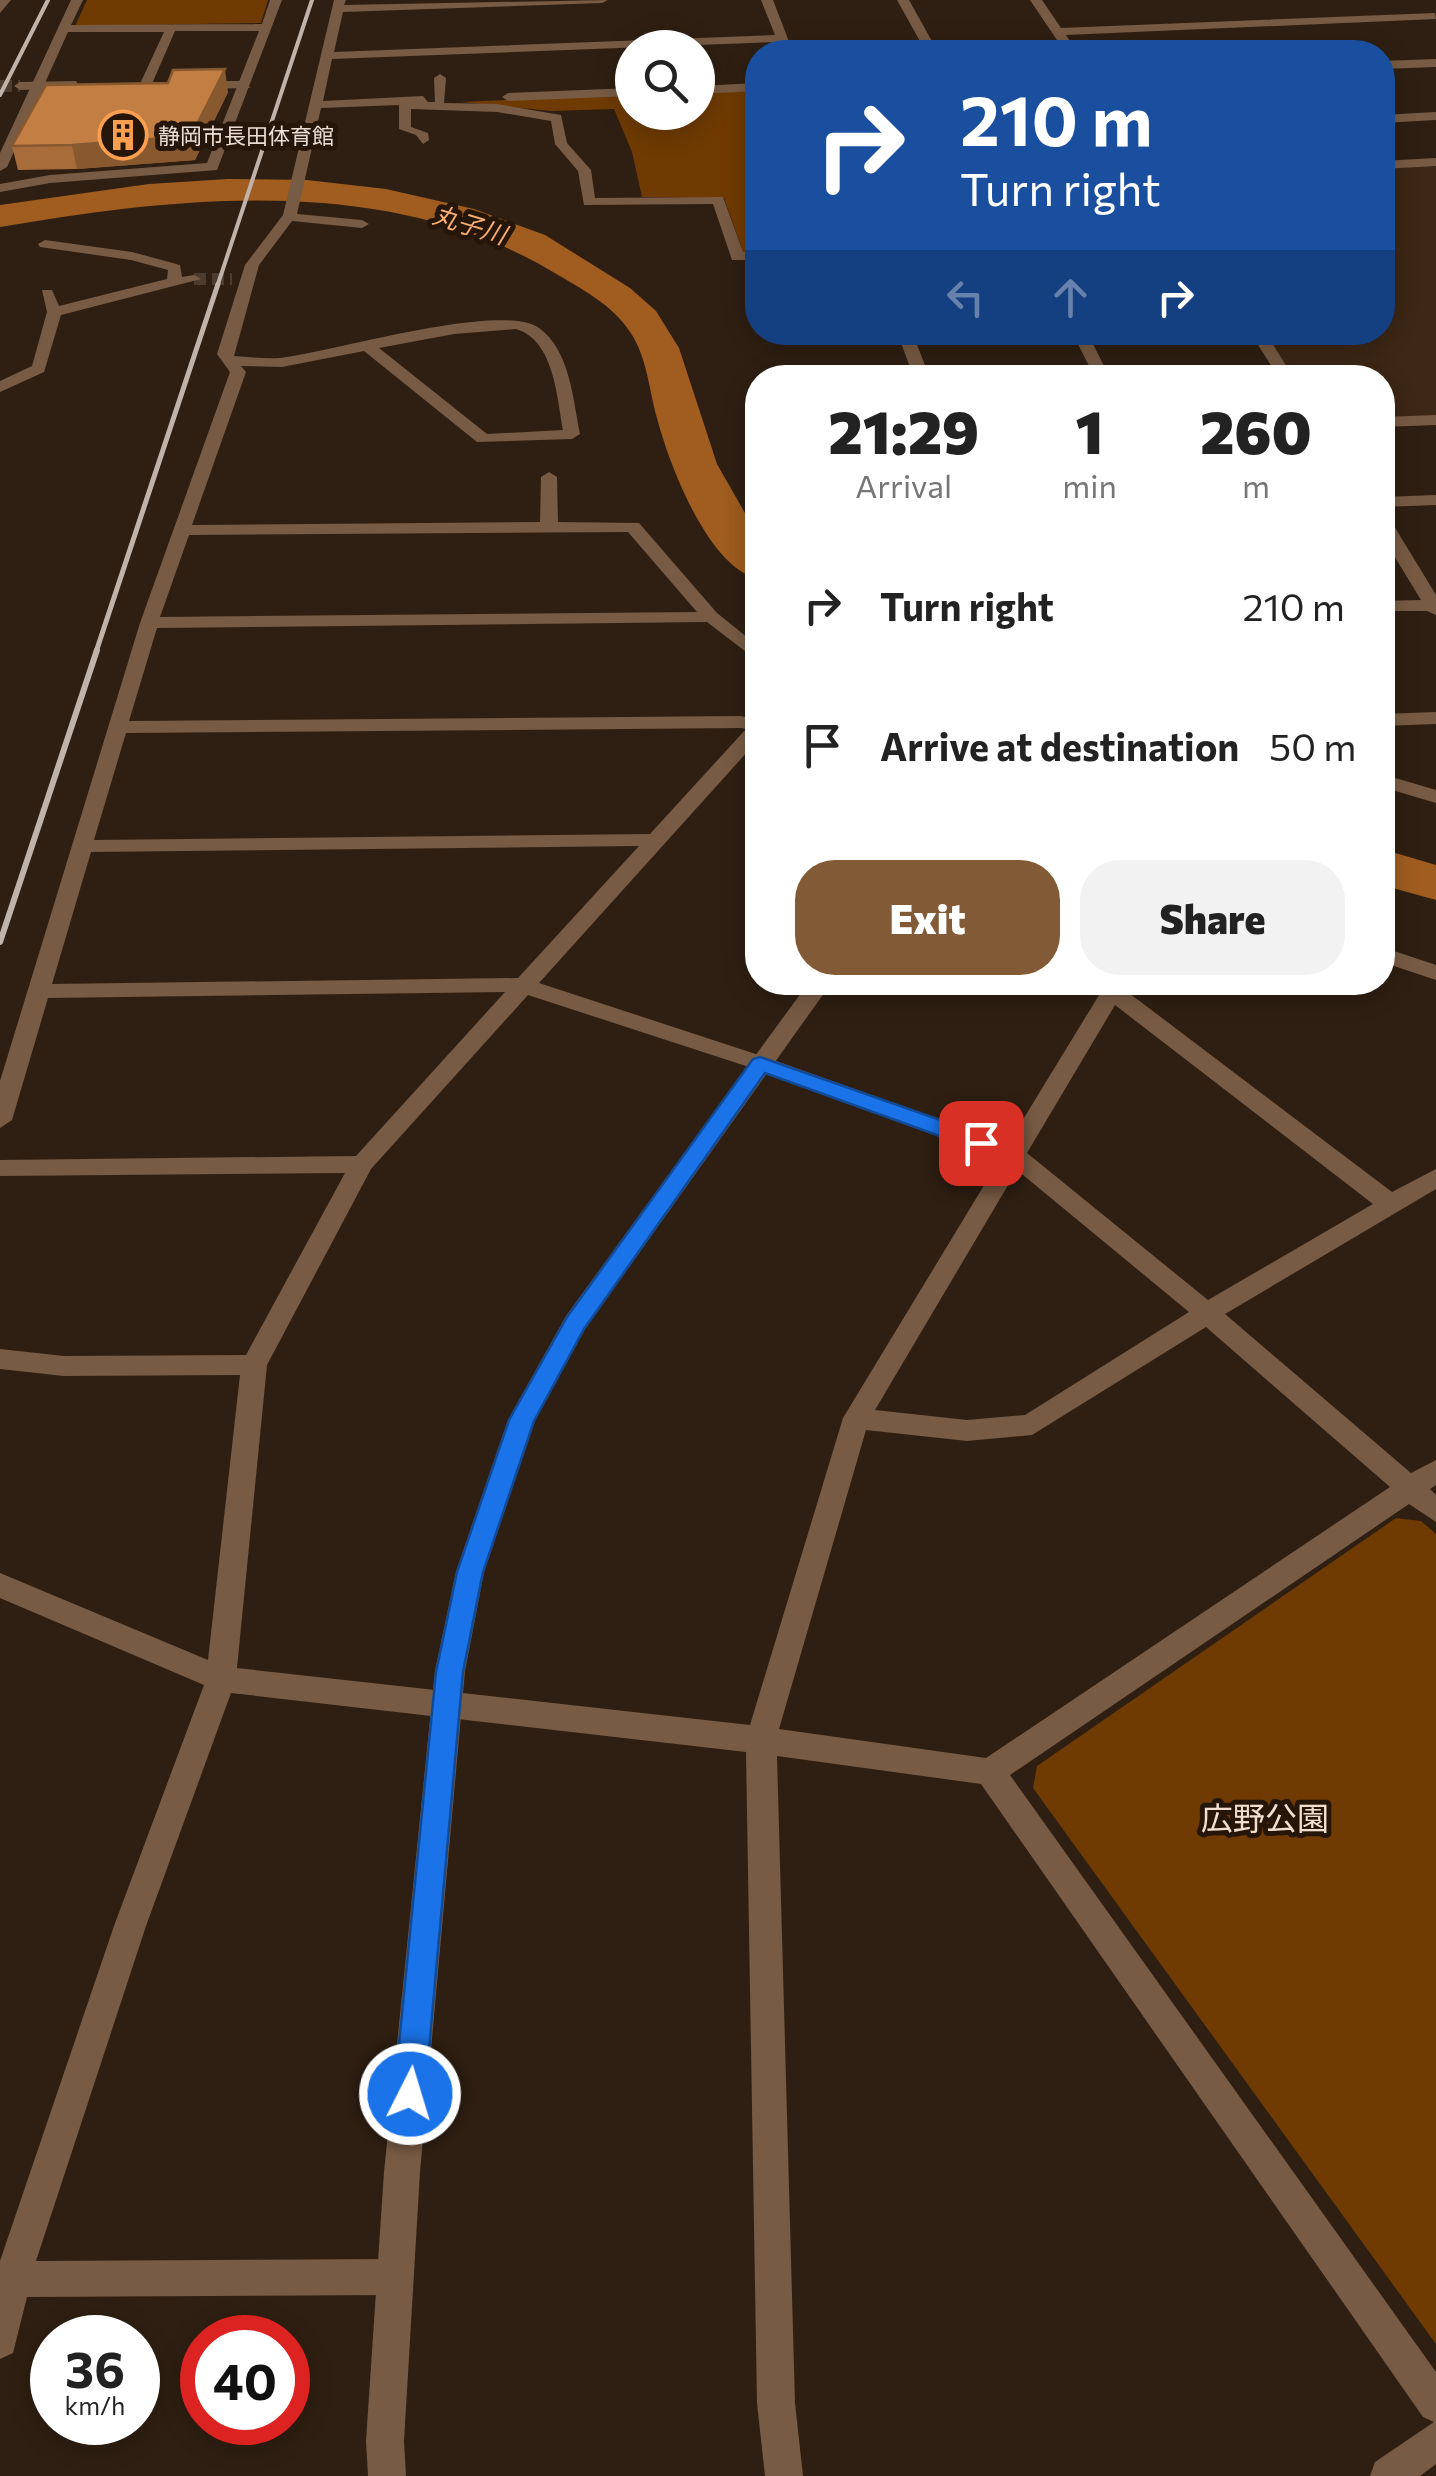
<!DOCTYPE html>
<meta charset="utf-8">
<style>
:root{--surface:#fff;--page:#f2f2f2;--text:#222;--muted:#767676;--accent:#835a36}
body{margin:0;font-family:Commissioner,"Noto Sans JP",sans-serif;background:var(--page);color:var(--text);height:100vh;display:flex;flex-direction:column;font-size:38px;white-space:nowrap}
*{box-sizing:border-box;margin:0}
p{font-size:32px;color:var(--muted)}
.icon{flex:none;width:55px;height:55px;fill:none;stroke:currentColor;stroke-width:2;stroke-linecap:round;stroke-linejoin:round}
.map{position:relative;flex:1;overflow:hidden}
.drawer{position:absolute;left:745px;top:365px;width:650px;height:630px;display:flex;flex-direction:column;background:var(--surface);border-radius:40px;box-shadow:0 5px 25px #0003}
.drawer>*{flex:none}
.top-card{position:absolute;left:745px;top:40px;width:650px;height:305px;border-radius:40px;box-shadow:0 5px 25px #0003;background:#1a4fa0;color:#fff;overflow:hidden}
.controls{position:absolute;left:615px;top:30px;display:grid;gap:20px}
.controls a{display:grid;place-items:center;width:100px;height:100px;border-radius:50%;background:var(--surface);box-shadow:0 5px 25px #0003;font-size:50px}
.speed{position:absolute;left:30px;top:2315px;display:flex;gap:20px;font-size:50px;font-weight:700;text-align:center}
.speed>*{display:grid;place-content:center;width:130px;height:130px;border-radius:50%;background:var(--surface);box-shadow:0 5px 25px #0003;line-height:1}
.speed small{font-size:25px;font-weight:400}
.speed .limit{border:15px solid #d22;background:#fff;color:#111}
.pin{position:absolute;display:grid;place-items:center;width:85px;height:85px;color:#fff;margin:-42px;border-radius:20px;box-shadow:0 5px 15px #0006}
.me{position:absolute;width:110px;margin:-55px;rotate:5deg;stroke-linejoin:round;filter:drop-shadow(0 0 8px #0008)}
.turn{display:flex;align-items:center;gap:35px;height:210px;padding:0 50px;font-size:45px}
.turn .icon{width:130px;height:130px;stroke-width:2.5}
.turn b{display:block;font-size:70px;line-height:85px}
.lanes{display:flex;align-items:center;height:95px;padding:0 50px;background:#0003;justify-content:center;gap:50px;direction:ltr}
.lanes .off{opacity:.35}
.eta{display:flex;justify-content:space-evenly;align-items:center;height:170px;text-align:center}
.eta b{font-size:60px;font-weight:800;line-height:70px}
.cta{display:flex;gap:20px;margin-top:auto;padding:20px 50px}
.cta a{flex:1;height:115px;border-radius:40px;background:var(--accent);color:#fff;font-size:40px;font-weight:800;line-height:115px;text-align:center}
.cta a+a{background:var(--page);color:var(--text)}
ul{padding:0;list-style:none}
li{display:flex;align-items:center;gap:30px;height:140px;padding:0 50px}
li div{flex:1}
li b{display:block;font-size:38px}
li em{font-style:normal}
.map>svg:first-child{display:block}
.built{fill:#3d2716}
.green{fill:#6f3b03}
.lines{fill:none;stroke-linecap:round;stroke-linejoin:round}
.river{fill:#a05d1f;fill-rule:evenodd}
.minor-tunnel{stroke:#4b3c2f;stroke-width:12;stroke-dasharray:12 6;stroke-linecap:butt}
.minor{fill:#785b44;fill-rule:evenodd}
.tertiary{fill:#785b44;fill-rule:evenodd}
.rail-far2{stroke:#c0b3aa;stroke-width:4}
.rail-far1{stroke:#c0b3aa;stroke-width:5}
.rail{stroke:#c0b3aa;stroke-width:6}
.wall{fill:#a86c3a}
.shaded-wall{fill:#88582f}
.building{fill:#c37e43;stroke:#88582f;stroke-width:2.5}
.route{fill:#1a73e8;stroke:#114b97;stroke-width:2.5}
.labels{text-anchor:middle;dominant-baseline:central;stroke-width:10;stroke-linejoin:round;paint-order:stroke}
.far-poi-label{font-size:22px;fill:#e9ddd5;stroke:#251609;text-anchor:start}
.far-water-label{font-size:25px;font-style:italic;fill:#f8ae72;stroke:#251609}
.near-park-label{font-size:32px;fill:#f2dfd0;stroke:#251609}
</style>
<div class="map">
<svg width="1436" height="2476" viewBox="0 0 1436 2476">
<rect width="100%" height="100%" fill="#2f1f12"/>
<path class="built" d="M 1436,165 L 1436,417 L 1383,419 L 1382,378 L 1293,377 L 1263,333 L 1382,332 L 1383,168 Z"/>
<path class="green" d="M 87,0 L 268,0 L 261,23 L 75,26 Z
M 757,89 L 757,252 L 743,252 L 724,198 L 642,197 L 632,152 L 614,109 L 551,111 L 461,102 L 632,94 L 632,112 L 698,112 L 698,91 Z
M 1396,1518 L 1421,1521 L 1436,1534 L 1436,2344 L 1033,1788 L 1037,1766 Z"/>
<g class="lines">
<path class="river" d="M 228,179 L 307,180 L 386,189 L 474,209 L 545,235 L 630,288 L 656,311 L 679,348 L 717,464 L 758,536 L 758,579 C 708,567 669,464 657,418 C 649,390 647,356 630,332 C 613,305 580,288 553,272 C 388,173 181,196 0,227 L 0,205 L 149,184 Z
M 1382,849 L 1436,865 L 1436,900 L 1382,885 Z"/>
<path class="minor-tunnel" d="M 0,86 L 20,86
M 194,279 L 232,279"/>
<path class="minor" d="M 0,0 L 11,0 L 0,13 Z
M 71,0 L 83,0 L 71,25 L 262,24 L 270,0 L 282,0 L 217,170 L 50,183 L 0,192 L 0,184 L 50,175 L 207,163 L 259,31 L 175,31 L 151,86 L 145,90 L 139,86 L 164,32 L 68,32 L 7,167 L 0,171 L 0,153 Z
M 334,0 L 346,0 L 344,5 L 608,0 L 602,3 L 343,12 L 334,52 L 775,35 L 761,0 L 773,0 L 793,52 L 783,52 L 778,42 L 332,59 L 323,101 L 423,96 L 428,102 L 435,102 L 434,78 L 440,74 L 446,78 L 444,103 L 497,104 L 561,115 L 567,143 L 591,170 L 595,198 L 723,197 L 743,252 L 758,252 L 758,260 L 732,260 L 713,204 L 584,205 L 578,171 L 555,144 L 551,121 L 497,112 L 411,109 L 411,127 L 428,133 L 429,140 L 423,144 L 416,135 L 399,129 L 399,105 L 321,108 L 297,214 L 362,220 L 369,224 L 362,228 L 292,221 L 259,265 L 234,356 C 249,357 265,359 280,358 C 331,352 502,301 539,328 C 570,350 573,400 580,434 L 572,439 L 477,442 L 364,351 L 282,367 L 241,366 L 246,372 L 192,525 L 540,522 L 541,477 L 549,472 L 557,477 L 558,522 L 639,523 L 717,613 L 758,646 L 758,661 L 707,622 L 157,628 L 129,721 L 741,716 L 758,720 L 758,740 L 539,983 L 768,1058 L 1008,1144 L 1107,982 L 1129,982 L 1125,990 L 1392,1192 L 1436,1169 L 1436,1189 L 1225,1314 L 1411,1473 L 1436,1460 L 1436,1485 L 1430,1489 L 1436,1495 L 1436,1522 L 1409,1504 L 1010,1775 L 1436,2372 L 1436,2464 L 1420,2476 L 1370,2476 L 1375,2462 L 1434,2422 L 1423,2417 L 981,1784 L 777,1756 L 795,2403 L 803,2476 L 765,2476 L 757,2403 L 746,1752 L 231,1693 L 146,1926 L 36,2261 L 395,2259 L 408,2264 L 413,2277 L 408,2290 L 395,2295 L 27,2297 L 13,2353 L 0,2359 L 0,2261 L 114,1926 L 204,1685 L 0,1598 L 0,1573 L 208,1660 L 240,1375 L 64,1376 L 0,1369 L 0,1349 L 64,1356 L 246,1355 L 345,1173 L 0,1176 L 0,1160 L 356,1156 L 505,992 L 48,998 L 12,1120 L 0,1128 L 0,1081 L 140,623 L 230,372 L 217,354 L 245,265 L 283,215 ZM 516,329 C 554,340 557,397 563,430 L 487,434 L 379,348 L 454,334 ZM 628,532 L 697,612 L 160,617 L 189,535 ZM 741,728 L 746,729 L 650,834 L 94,840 L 126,733 ZM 639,846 L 518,978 L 52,984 L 91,852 ZM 528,995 L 752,1068 L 1000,1159 L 843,1418 L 750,1725 L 237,1668 L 267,1365 L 371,1169 ZM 1115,1005 L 1373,1204 L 1208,1300 L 1027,1153 ZM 1017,1170 L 1189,1312 L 1025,1415 L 967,1420 L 875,1410 ZM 1206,1327 L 1390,1487 L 986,1758 L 779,1729 L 866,1430 L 967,1441 L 1032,1435 Z
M 1030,0 L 1042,0 L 1061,28 L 1435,13 L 1436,19 L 1066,35 L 1077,52 L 1065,52 Z
M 1436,59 L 1436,67 L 1382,69 L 1382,61 Z
M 758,83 L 758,91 L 698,94 L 698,86 Z
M 632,88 L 632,96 L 508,101 L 502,97 L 508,93 Z
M 1436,112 L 1436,120 L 1382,123 L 1382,115 Z
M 1436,158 L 1436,166 L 1382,169 L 1382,161 Z
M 45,240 L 132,252 L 180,265 L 182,277 L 194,275 L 201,279 L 61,315 L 44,372 L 0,392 L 0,381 L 32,366 L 47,312 L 42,290 L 52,290 L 59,306 L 167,279 L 168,270 L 131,260 L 40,247 L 38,244 Z
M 897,332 L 912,332 L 930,378 L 914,378 Z
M 1250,332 L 1265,332 L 1294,378 L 1279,378 Z
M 1436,415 L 1436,425 L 1382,427 L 1382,417 Z
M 1382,516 L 1391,521 L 1436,595 L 1436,615 L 1427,611 L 1382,611 L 1382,601 L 1421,600 L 1382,536 Z
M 1436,712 L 1436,724 L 1382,726 L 1382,714 Z
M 1382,774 L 1436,790 L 1436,803 L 1382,787 Z
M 1382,947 L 1436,965 L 1436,980 L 1382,962 Z"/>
<path class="tertiary" d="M 897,0 L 909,0 L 938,52 L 926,52 Z
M 76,81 L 80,88 L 20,90 L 14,86 L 20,82 Z
M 246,81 L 250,88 L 196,89 L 190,85 L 196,81 Z
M 1072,332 L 1087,332 L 1110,378 L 1095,378 Z
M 1436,495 L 1436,505 L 1382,507 L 1382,497 Z
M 809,982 L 832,982 L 585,1329 L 535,1420 L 484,1572 L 465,1671 L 420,2172 L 404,2441 L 406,2476 L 368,2476 L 366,2441 L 384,2172 L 435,1671 L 456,1572 L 508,1420 L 566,1316 Z"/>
<path class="rail-far2" d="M 0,95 L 48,0
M 217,287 L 312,0"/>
<path class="rail-far1" d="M 96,652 L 218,284"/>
<path class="rail" d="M 0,942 L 97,650"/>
</g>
<path class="wall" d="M 228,92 L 195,160 L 77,169 L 18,170 L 12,146 Z"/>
<path class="shaded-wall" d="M 225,69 L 228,92 L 195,160 L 77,169 L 72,145 Z"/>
<path class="building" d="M 225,69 L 191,136 L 72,145 L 12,146 L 46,85 L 168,83 L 173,70 Z"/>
<path class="route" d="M 760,1057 L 989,1137 L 992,1143 L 989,1148 L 973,1148 L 765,1073 L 584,1329 L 534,1421 L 483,1572 L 463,1672 L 425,2094 L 421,2105 L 410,2110 L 398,2105 L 394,2094 L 436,1672 L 457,1572 L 509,1420 L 567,1317 L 753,1059 Z"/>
<defs>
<g id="building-ring" transform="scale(2.5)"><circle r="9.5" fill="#251609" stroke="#fa9f4f" stroke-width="1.5"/><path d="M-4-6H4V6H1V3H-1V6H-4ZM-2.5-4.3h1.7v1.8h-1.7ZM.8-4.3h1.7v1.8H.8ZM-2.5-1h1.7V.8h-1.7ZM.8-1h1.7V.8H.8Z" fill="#fa9f4f"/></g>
</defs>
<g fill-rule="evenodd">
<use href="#building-ring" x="123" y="135"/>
</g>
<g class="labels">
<g class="far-poi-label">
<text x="158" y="135">静岡市長田体育館</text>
</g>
<g class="far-water-label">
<text transform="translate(470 224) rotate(17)">丸子川</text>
</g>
<g class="near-park-label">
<text x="1265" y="1817">広野公園</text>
</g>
</g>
</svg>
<div class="controls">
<a><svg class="icon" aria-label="search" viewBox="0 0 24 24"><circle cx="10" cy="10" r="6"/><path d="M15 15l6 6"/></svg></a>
</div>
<div class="speed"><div>36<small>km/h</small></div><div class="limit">40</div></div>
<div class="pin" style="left:981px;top:1143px;background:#d93025"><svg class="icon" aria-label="arrive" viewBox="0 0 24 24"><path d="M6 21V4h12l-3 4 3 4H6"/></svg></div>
<svg class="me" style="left:410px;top:2094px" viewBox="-20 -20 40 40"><circle r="17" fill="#1a73e8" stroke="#fff" stroke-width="3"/><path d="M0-11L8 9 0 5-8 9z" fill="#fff"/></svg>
<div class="top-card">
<div class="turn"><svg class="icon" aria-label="right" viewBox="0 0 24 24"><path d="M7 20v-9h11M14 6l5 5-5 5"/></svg><div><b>210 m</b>Turn right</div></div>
<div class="lanes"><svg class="icon off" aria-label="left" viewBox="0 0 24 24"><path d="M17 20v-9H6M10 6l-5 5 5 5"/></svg><svg class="icon off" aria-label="ahead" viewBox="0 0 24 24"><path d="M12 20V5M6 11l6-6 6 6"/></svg><svg class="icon" aria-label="right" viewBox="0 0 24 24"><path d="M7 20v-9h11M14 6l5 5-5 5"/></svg></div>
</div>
<section class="drawer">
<div class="eta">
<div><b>21:29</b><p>Arrival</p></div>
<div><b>1</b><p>min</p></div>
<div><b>260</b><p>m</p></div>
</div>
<ul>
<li><svg class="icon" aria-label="right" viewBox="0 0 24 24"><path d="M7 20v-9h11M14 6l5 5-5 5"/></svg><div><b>Turn right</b></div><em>210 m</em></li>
<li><svg class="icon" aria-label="arrive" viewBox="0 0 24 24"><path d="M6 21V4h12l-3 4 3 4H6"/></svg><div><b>Arrive at destination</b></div><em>50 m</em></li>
</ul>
<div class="cta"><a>Exit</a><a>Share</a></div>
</section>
</div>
